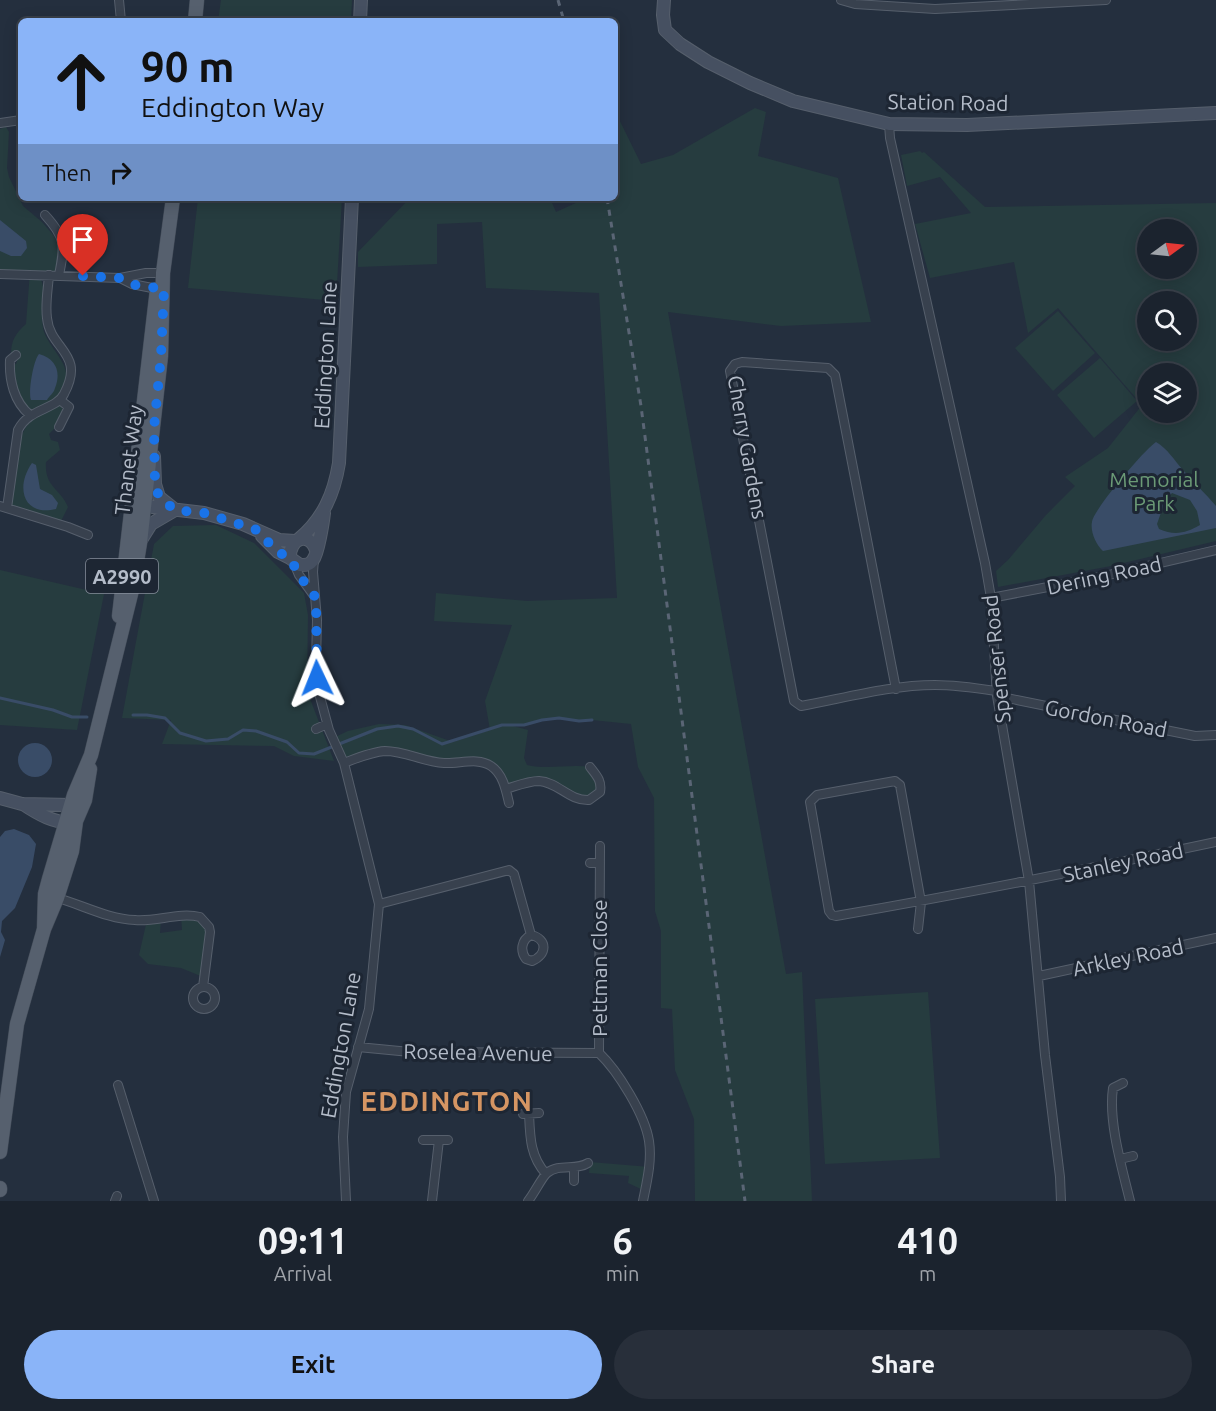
<!DOCTYPE html>
<style>
:root{--surface:#1b232e;--page:#282f3a;--text:#f1f3f6;--muted:#a0a4aa;--line:#39404a;--accent:#8ab4f8}
body{margin:0;font-family:Ubuntu,sans-serif;background:var(--page);color:var(--text);height:100vh;display:flex;flex-direction:column;font-size:22px;white-space:nowrap}
*{box-sizing:border-box;margin:0}
p{font-size:20px;color:var(--muted)}
.icon{flex:none;width:33px;height:33px;fill:none;stroke:currentColor;stroke-width:2;stroke-linecap:round;stroke-linejoin:round}
.map{position:relative;height:1201px;overflow:hidden}
.panel{display:flex;flex-direction:column;background:var(--surface);flex:1}
.panel>*{flex:none}
.banner{position:absolute;left:18px;top:18px;width:600px;height:183px;border-radius:9px;box-shadow:0 3px 15px #0003,0 0 0 2px var(--line);background:#8ab4f8;color:#111;overflow:hidden}
.needle{width:39px;rotate:75deg}
.fabs{position:absolute;left:1137px;top:219px;display:grid;gap:12px}
.fabs a{display:grid;place-items:center;width:60px;height:60px;border-radius:50%;background:var(--surface);box-shadow:0 3px 15px #0003,0 0 0 2px var(--line);font-size:30px}
.pin{position:absolute;display:grid;place-items:center;width:51px;height:51px;color:#fff;margin:-62px -26px;border-radius:50% 50% 50% 0;rotate:-45deg;box-shadow:0 0 6px #0007}
.pin .icon{rotate:45deg}
.me{position:absolute;width:66px;margin:-33px;rotate:358deg;stroke-linejoin:round;filter:drop-shadow(0 0 4px #0008)}
.turn{display:flex;align-items:center;gap:21px;height:126px;padding:0 24px;font-size:27px}
.turn .icon{width:78px;height:78px;stroke-width:2.5}
.turn b{display:block;font-size:42px;line-height:51px}
.then{display:flex;align-items:center;height:57px;padding:0 24px;background:#0003;gap:12px;font-size:22px}
.eta{display:flex;justify-content:space-evenly;align-items:center;height:102px;text-align:center}
.eta b{font-size:36px;font-weight:700;line-height:42px}
.cta{display:flex;gap:12px;margin-top:auto;padding:12px 24px}
.cta a{flex:1;height:69px;border-radius:36px;background:var(--accent);color:#111;font-size:24px;font-weight:700;line-height:69px;text-align:center}
.cta a+a{background:var(--page);color:var(--text)}
.map>svg:first-child{display:block}
.green{fill:#263c3f;fill-rule:evenodd}
.water{fill:#394c67;fill-rule:evenodd}
.lines{fill:none;stroke-linecap:round;stroke-linejoin:round}
.stream{stroke:#394c67;stroke-width:3}
.street-casing{stroke:#565f6c;stroke-width:10}
.secondary-casing{stroke:#565f6c;stroke-width:14}
.primary-casing{stroke:#414a57;stroke-width:15}
.street{stroke:#38414e;stroke-width:8}
.secondary{stroke:#465061;stroke-width:12}
.primary{stroke:#56606e;stroke-width:14}
.rail{stroke:#5a6575;stroke-width:3;stroke-dasharray:6 6;stroke-linecap:butt}
.route{stroke:#1a73e8;stroke-width:10;stroke-dasharray:0 18}
.labels{text-anchor:middle;dominant-baseline:central;stroke-width:6;stroke-linejoin:round;paint-order:stroke}
.shield{fill:#1d2633;stroke:#878f9c;stroke-width:1.5}
.shield-label{font-size:20px;font-weight:bold;fill:#b4bcc9}
.street-label{font-size:21px;fill:#b4bcc9;stroke:#1d2633}
.park-label{font-size:21px;fill:#6b9a76;stroke:#1d2633}
.district-label{font-size:27px;font-weight:bold;letter-spacing:1.5px;fill:#d59563;stroke:#1d2633}
</style>
<div class="map">
<svg width="1216" height="1201" viewBox="0 0 1216 1201">
<rect width="100%" height="100%" fill="#242f3e"/>
<path class="green" d="M 221,0 L 352,0 L 351,21 L 218,21 Z
M 755,108 L 766,112 L 758,156 L 838,178 L 871,322 L 781,326 L 668,312 L 786,974 L 802,972 L 812,1201 L 695,1201 L 694,1119 L 675,1070 L 672,1009 L 661,1008 L 661,931 L 655,911 L 654,798 L 638,767 L 631,724 L 592,720 L 579,721 L 559,718 L 513,726 L 528,730 L 524,758 L 527,765 C 548,770 570,764 590,767 L 601,787 L 589,800 L 550,783 L 506,789 L 491,766 L 443,763 L 386,751 L 344,763 L 333,738 L 348,731 L 379,724 L 405,725 L 453,742 L 490,730 L 485,701 L 512,625 L 434,621 L 436,593 L 527,601 L 617,598 L 599,293 L 486,288 L 482,222 L 437,224 L 437,264 L 358,267 L 358,252 L 410,198 L 550,198 L 556,212 L 578,202 L 577,198 L 615,198 L 615,111 L 641,164 L 673,155 Z
M 6,127 L 9,132 L 7,168 L 9,177 L 23,206 L 42,222 L 54,236 L 58,245 L 57,273 L 40,273 C 40,279 43,284 44,290 C 44,305 40,318 44,332 C 46,338 50,343 53,348 C 71,373 69,376 57,403 L 65,411 L 58,425 L 49,434 L 51,440 L 58,442 L 60,450 L 46,462 C 44,487 60,488 68,507 L 61,521 L 12,507 L 11,503 C 14,483 15,433 31,422 L 28,415 L 20,407 L 12,365 L 16,364 L 18,358 L 11,354 C 11,340 16,333 26,324 L 30,271 L 0,271 L 0,129 Z
M 920,151 L 922,153 L 924,152 L 985,207 L 1216,203 L 1216,541 L 1111,566 L 998,587 L 996,571 L 1008,560 L 1046,515 L 1075,486 L 1065,477 L 1108,448 L 1142,405 L 1058,308 L 1028,333 L 1014,262 L 930,278 L 915,224 L 971,213 L 940,177 L 907,186 L 901,155 ZM 1148,230 L 1186,230 L 1186,268 L 1148,268 ZM 1148,302 L 1186,302 L 1186,340 L 1148,340 ZM 1148,374 L 1186,374 L 1186,412 L 1148,412 Z
M 198,198 L 342,198 L 336,301 L 188,288 Z
M 1058,311 L 1095,353 L 1053,391 L 1015,348 Z
M 1100,358 L 1137,401 L 1094,438 L 1057,395 Z
M 216,525 L 254,543 L 304,593 L 308,615 L 307,691 L 334,761 L 294,756 L 274,746 L 162,744 L 171,720 L 122,718 L 154,544 L 173,526 Z
M 0,570 L 104,594 L 77,730 L 0,725 Z
M 181,916 L 192,916 L 209,927 L 203,977 L 181,968 L 148,964 L 139,955 L 147,920 L 161,918 L 160,933 L 182,930 Z
M 928,992 L 940,1158 L 825,1164 L 815,999 Z
M 590,1162 L 650,1167 L 645,1191 L 628,1183 L 629,1176 L 589,1173 Z"/>
<path class="water" d="M 0,220 L 26,241 L 27,248 L 21,256 L 11,256 L 0,251 Z
M 39,354 C 57,359 61,373 55,388 C 54,393 49,396 47,400 L 31,400 C 28,393 33,361 39,354 Z
M 1156,442 C 1168,449 1174,460 1183,470 C 1193,482 1205,493 1216,506 L 1216,528 L 1103,551 C 1096,545 1090,531 1092,522 C 1093,510 1145,449 1156,442 ZM 1172,493 L 1190,500 L 1197,511 L 1200,525 C 1186,533 1175,536 1159,529 L 1157,524 L 1165,501 Z
M 32,463 L 36,465 L 40,489 L 52,495 L 58,503 L 56,509 C 23,517 15,487 32,463 Z
M18 760a17 17 0 1 1 34 0a17 17 0 1 1-34 0Z
M 14,829 L 29,835 L 36,844 L 32,867 L 15,908 L 2,921 L 1,932 L 5,940 L 0,957 L 0,837 L 5,831 Z"/>
<g class="lines">
<path class="stream" d="M 0,698 L 53,710 L 72,717 L 87,717
M 133,715 L 147,715 L 165,718 L 180,733 L 206,741 L 228,739 L 243,730 L 256,731 L 287,742 L 299,753 L 314,754 L 377,729 L 398,726 L 413,729 L 442,744 L 502,725 L 524,725 L 542,720 L 559,718 L 579,721 L 592,720"/>
<g class="street-casing">
<path id="street" d="M 119,0 L 121,21
M 841,0 L 855,4 L 935,9 L 1106,0
M 0,123 L 21,120
M 889,124 L 890,138 L 985,563 L 991,598 L 997,696 L 1029,881 L 1045,1055 L 1060,1177 L 1061,1201
M 45,215 C 66,238 65,245 59,275
M 0,274 L 120,278 L 146,273 L 163,273
M 120,278 L 132,284 L 157,289
M 16,355 L 10,360 C 9,380 14,402 30,415
M 59,427 L 69,407 L 60,400
M 0,506 L 68,527 L 88,535
M 7,508 L 18,430 C 29,408 56,410 64,394 C 86,353 50,350 47,318 C 45,304 48,289 49,275
M 314,559 L 313,572 L 317,620 L 316,664 L 319,693 L 329,730 L 344,763 L 379,904 L 369,1009 L 346,1092 L 343,1137 L 346,1201
M 293,561 L 299,575 L 315,597
M 991,598 L 1100,577 L 1216,550
M 896,689 L 835,375 L 828,368 L 742,362 L 735,364 L 730,371 L 794,701 L 801,706 C 845,698 891,685 935,685 C 956,685 976,688 996,691
M 997,696 L 1195,736 L 1216,735
M 316,729 L 327,724
M 344,763 C 357,758 371,752 385,751 C 405,751 424,762 444,763 C 459,764 478,757 491,766 C 503,774 506,790 509,803
M 506,789 C 516,786 528,781 539,781 C 558,782 569,801 589,800 L 600,792 C 602,781 597,776 590,767
M 600,846 L 599,1053 C 618,1071 645,1115 649,1141 C 652,1161 647,1181 643,1201
M 590,863 L 600,863
M 54,897 C 81,904 107,919 135,920 C 156,922 179,912 200,917 L 209,927 L 210,932 L 203,987
M 379,904 L 509,870 L 514,874 L 531,935 C 548,939 547,955 532,961 L 526,959 C 520,951 521,940 531,935
M 918,929 L 921,902 L 900,785 L 895,781 L 817,795 L 810,802 L 829,911 L 832,915 L 836,916 C 963,894 1090,869 1216,842
M 1039,976 L 1216,938
M193 998a11 11 0 1 1 22 0a11 11 0 1 1-22 0Z
M 358,1047 L 410,1052 L 599,1053
M 1123,1083 L 1113,1088 C 1108,1121 1122,1168 1130,1201
M 118,1085 L 154,1201
M 529,1113 C 530,1137 530,1156 546,1174
M 523,1114 L 539,1113
M 423,1140 L 448,1140
M 1120,1159 L 1133,1156
M 574,1168 L 574,1181
M 115,1201 L 117,1196
M 432,1201 L 439,1140
M 528,1201 C 534,1194 542,1177 547,1173 C 559,1163 576,1171 588,1163"/>
</g>
<g class="secondary-casing">
<path id="secondary" d="M 664,0 L 663,15 L 665,30 L 680,44 L 708,62 L 750,83 L 793,101 L 889,124 L 967,125 L 1216,113
M 360,21 L 361,0
M 154,456 L 155,484 L 159,497 L 174,509
M 136,505 L 204,513 L 243,524 L 279,540 L 295,541
M 262,536 L 278,552 L 290,558
M 299,539 C 323,519 334,494 339,463 L 352,198
M 141,540 L 151,524 L 175,510
M 316,550 C 309,531 289,538 290,558 L 300,565 C 306,565 310,565 313,560 C 318,554 323,522 324,513
M 0,798 L 22,804 L 71,805 L 77,810
M 23,804 C 38,814 55,824 73,822"/>
</g>
<g class="primary-casing">
<path id="primary" d="M 195,21 L 197,0
M 119,616 L 157,289
M 44,929 L 45,894 L 49,879 L 74,795 L 91,755 L 133,586 L 140,543 L 161,356 L 163,273 L 173,198
M 0,1152 L 17,1024 L 44,929 L 57,898 L 72,851 L 76,821 L 85,800 L 90,769
M 0,1188 L 0,1190"/>
</g>
<use href="#street" class="street"/>
<use href="#secondary" class="secondary"/>
<use href="#primary" class="primary"/>
<path class="rail" d="M 558,0 L 564,21
M 607,198 L 641,406 L 745,1201"/>
</g>
<g class="lines">
<path class="route" d="M 83,276 L 120,278 L 135,285 L 164,289 L 161,356 L 154,428 L 155,484 L 159,497 L 175,510 L 204,513 L 255,529 L 278,552 L 290,558 L 299,575 L 316,598 L 317,678"/>
</g>
<g class="labels">
<rect class="shield" x="86" y="559" width="72" height="34" rx="4.5"/>
<g class="shield-label">
<text x="122" y="576">A2990</text>
</g>
<g class="street-label">
<text transform="translate(948 102) rotate(1)">Station Road</text>
<text transform="translate(325 355) rotate(-87)">Eddington Lane</text>
<text transform="translate(748 447) rotate(80)">Cherry Gardens</text>
<text transform="translate(128 460) rotate(-83)">Thanet Way</text>
<text transform="translate(1104 575) rotate(-12)">Dering Road</text>
<text transform="translate(996 659) rotate(-96)">Spenser Road</text>
<text transform="translate(1106 718) rotate(11)">Gordon Road</text>
<text transform="translate(1123 862) rotate(-12)">Stanley Road</text>
<text transform="translate(1128 957) rotate(-12)">Arkley Road</text>
<text transform="translate(599 968) rotate(-90)">Pettman Close</text>
<text transform="translate(340 1045) rotate(-80)">Eddington Lane</text>
<text transform="translate(478 1052) rotate(1)">Roselea Avenue</text>
</g>
<g class="park-label">
<text x="1154" y="479">Memorial<tspan x="1154" dy="24">Park</tspan></text>
</g>
<g class="district-label">
<text x="447" y="1101">EDDINGTON</text>
</g>
</g>
</svg>
<div class="fabs">
<a><svg class="needle" viewBox="-14 -14 28 28"><path d="M0-13l5 13h-10z" fill="#e53935"/><path d="M0 13l5-13h-10z" fill="#a0a4aa"/></svg></a>
<a><svg class="icon" aria-label="search" viewBox="0 0 24 24"><circle cx="10" cy="10" r="6"/><path d="M15 15l6 6"/></svg></a>
<a><svg class="icon" aria-label="layers" viewBox="0 0 24 24"><path d="M12 4l9 5-9 5-9-5zM3 14l9 5 9-5"/></svg></a>
</div>
<div class="pin" style="left:83px;top:276px;background:#d93025"><svg class="icon" aria-label="arrive" viewBox="0 0 24 24"><path d="M6 21V4h12l-3 4 3 4H6"/></svg></div>
<svg class="me" style="left:317px;top:678px" viewBox="-20 -20 40 40"><path d="M0-17L14 15 0 8-14 15z" fill="#1a73e8" stroke="#fff" stroke-width="4"/></svg>
<div class="banner">
<div class="turn"><svg class="icon" aria-label="ahead" viewBox="0 0 24 24"><path d="M12 20V5M6 11l6-6 6 6"/></svg><div><b>90 m</b>Eddington Way</div></div>
<div class="then">Then<svg class="icon" aria-label="right" viewBox="0 0 24 24"><path d="M7 20v-9h11M14 6l5 5-5 5"/></svg></div>
</div>
</div>
<section class="panel">
<div class="eta">
<div><b>09:11</b><p>Arrival</p></div>
<div><b>6</b><p>min</p></div>
<div><b>410</b><p>m</p></div>
</div>
<div class="cta"><a>Exit</a><a>Share</a></div>
</section>
